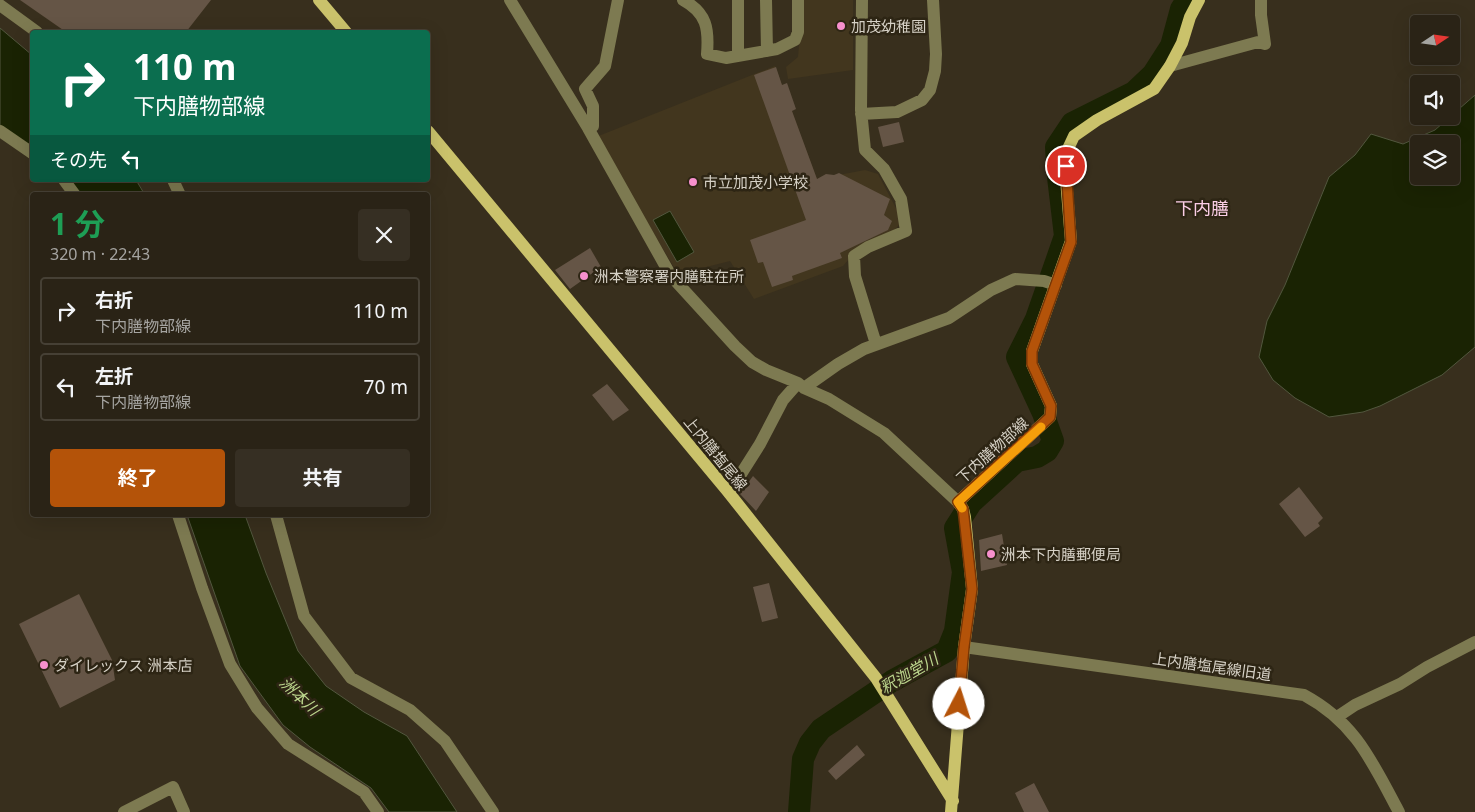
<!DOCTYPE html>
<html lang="ja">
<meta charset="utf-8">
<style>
:root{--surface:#2a2316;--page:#362f23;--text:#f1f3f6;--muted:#a5a4a1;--line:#464035;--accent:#b45309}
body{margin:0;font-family:"Noto Sans","Noto Sans JP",sans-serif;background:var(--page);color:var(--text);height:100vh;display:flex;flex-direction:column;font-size:19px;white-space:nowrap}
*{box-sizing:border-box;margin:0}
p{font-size:16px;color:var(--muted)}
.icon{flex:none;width:28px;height:28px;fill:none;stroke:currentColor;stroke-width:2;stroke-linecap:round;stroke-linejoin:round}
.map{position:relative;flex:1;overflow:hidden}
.sheet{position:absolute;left:30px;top:192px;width:400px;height:325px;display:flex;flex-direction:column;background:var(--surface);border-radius:5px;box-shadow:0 5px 20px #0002,0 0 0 1px var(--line)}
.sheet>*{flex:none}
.hud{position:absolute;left:30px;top:30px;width:400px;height:152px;border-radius:5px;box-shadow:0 5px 20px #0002,0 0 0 1px var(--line);background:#0b6e4f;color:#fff;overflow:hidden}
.needle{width:32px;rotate:77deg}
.buttons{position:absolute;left:1410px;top:15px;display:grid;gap:10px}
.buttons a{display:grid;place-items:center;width:50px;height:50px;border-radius:5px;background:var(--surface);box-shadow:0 5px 20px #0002,0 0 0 1px var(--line);font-size:25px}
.pin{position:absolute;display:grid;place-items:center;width:42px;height:42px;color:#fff;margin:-21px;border:2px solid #fff;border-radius:50%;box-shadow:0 1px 5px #0007}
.me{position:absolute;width:55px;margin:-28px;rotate:5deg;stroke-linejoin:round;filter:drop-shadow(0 0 4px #0008)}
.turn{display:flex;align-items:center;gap:18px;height:105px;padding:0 20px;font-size:22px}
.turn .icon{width:65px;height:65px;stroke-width:2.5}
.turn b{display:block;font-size:35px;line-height:42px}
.then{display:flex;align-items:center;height:48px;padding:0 20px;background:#0003;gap:10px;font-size:19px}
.round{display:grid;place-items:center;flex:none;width:52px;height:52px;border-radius:5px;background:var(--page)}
.summary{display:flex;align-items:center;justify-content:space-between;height:85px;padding:0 20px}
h1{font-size:30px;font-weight:700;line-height:38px;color:#1e9e55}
.action{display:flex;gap:10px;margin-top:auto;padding:10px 20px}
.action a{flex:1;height:58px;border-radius:5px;background:var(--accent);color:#fff;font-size:20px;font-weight:700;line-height:58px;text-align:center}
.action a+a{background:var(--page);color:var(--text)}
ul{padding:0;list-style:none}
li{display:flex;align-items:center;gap:15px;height:68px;margin:0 10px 8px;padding:0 10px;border:2px solid var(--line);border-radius:5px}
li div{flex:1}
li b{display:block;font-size:19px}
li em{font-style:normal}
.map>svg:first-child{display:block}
.built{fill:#42361e}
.water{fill:#1a2303;stroke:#52573e;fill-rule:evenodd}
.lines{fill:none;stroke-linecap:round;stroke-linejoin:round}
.river{stroke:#1a2303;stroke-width:22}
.building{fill:#655546}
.minor{stroke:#7d7a51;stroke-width:12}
.major{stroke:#cac26b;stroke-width:12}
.route-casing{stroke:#753606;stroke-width:12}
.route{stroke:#b45309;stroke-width:9}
.slow{stroke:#f59e0b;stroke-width:9}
.poi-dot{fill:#f790cd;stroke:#2d2514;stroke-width:2}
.labels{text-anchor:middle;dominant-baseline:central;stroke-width:5;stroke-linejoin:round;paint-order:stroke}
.poi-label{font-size:15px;fill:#d6d1c6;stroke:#2d2514;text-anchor:start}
.street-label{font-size:15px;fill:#d6d1c6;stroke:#2d2514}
.water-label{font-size:16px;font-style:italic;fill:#bbd48c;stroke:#2d2514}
.quarter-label{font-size:18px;fill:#facde5;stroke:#2d2514}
</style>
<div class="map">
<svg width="1475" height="812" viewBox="0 0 1475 812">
<rect width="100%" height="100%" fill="#382f1d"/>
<path class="built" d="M 803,0 L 853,0 L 853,70 L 788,79 L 786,67 L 798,57 Z
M 775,66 L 817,179 L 865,170 L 878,174 L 899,214 L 899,225 L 888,237 L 855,252 L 843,266 L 754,299 L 730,261 L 678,274 L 596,137 Z"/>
<path class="water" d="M 0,28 L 32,55 L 32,149 L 0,125 Z
M 1475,95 L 1475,347 L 1442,375 L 1380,406 L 1363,412 L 1329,417 L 1295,398 L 1273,380 L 1259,357 L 1267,321 L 1285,285 L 1329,177 L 1355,155 L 1371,134 L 1403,144 L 1435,130 ZM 1419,144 L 1451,144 L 1451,176 L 1419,176 Z
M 69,180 L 136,180 L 145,195 L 80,195 Z
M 670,211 L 694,252 L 677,262 L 653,220 Z
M 187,515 L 245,515 L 266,573 L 298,651 L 326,686 L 364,712 L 407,736 L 457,812 L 389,812 L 371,788 L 310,747 L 283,725 L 240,666 Z"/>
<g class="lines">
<path class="river" d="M 799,812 L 803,759 L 810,743 L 821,729 L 892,681 L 947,651 L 955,631 L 963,572 L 955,528 L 971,503 L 1017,461 L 1037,457 L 1047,451 L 1053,441 L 1043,413 L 1017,357 L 1036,319 L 1065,236 L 1058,177 L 1056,147 L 1072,123 L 1134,92 L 1153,74 L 1171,46 L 1181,9 L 1187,0"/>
</g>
<path class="building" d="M 20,0 L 211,0 L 186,32 L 66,32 Z
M 776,67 L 782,85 L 787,83 L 796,109 L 792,111 L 817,179 L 826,174 L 834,175 L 839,173 L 890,199 L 884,215 L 892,221 L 888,230 L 840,253 L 842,258 L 792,276 L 793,280 L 772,287 L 763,262 L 758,263 L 750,240 L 806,220 L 754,75 Z
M 899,122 L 904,142 L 883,147 L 878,127 Z
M 590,248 L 601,267 L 570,289 L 555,270 Z
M 607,384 L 629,410 L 613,421 L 592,395 Z
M 753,476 L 769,492 L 756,511 L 740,494 Z
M 1299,487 L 1323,518 L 1318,523 L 1320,526 L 1305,537 L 1279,504 Z
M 1002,534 L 1007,565 L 981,571 L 979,540 Z
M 769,583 L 778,618 L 762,622 L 753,587 Z
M 79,594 L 112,660 L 115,680 L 60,708 L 19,624 Z
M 857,745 L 865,755 L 836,780 L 828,771 Z
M 1034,783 L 1049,812 L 1024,812 L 1015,793 Z"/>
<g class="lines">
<path class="minor" d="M 510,0 L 588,128 L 671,276 L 735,346 L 752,362 L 766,370 L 798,383 L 804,388 L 829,399 L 884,433 L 958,502
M 683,0 C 707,13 709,29 707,54 L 726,58 L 777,49 L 795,40 L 798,32 L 798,0
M 738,0 L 738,56
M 766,0 L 767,51
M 862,0 L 861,110 L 865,150 L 884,169 L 901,199 L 906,231 L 868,247 L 854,256 L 855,276 L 876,344
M 0,5 L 37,32
M 1170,66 L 1258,42 L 1265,44 L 1261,15 L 1261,0
M 861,114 L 897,112 L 922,100 L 930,90 L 935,71 L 936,54 L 933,0
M 588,128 L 593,126 L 593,106 L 585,89 L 605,66 L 618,0
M 0,131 L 32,153
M 64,180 L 75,195
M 173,180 L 180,195
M 804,388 L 838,364 L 864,349 L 949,318 L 991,290 L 1015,279 L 1044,281 L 1056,285
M 729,493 L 760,444 L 783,400 L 798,383
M 178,515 L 202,588 L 230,664 L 257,708 L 288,744 L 364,792 L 378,812
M 276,515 L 304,616 L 351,678 L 410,710 L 445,741 L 493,812
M 964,647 L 1304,695 C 1356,723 1372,762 1399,812
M 1337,717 L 1355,705 L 1400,684 L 1427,667 L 1475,642
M 124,812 L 173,787 L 184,812"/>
<path class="major" d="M 319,0 L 346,32
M 428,131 L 729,493 L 876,678 L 953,801
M 951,812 L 964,647 L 972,589 L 965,517 L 963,509 L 958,502 L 1050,417 L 1051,406 L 1032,364 L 1032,351 L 1071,241 L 1066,179 L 1066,153 L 1074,136 L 1097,120 L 1154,89 L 1170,66 L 1182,43 L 1190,17 L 1199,0"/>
</g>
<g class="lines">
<g class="route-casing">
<path id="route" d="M 959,704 L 964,647 L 972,589 L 964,517 L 963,509 L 958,502 L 1050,417 L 1051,406 L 1032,364 L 1032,351 L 1071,242 L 1066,166"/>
</g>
<use href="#route" class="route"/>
<path class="slow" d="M 962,508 L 958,502 L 1041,427"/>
</g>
<g class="poi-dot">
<circle cx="841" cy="26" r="5"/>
<circle cx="693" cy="182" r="5"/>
<circle cx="584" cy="276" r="5"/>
<circle cx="991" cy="554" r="5"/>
<circle cx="44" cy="665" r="5"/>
</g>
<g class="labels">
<g class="poi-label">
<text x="851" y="26">加茂幼稚園</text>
<text x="703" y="182">市立加茂小学校</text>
<text x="594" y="276">洲本警察署内膳駐在所</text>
<text x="1001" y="554">洲本下内膳郵便局</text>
<text x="54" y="665">ダイレックス 洲本店</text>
</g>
<g class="street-label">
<text transform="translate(992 450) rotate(-42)">下内膳物部線</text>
<text transform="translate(716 453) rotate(51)">上内膳塩尾線</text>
<text transform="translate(1212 666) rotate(8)">上内膳塩尾線旧道</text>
</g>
<g class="water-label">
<text transform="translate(909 673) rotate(-30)">釈迦堂川</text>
<text transform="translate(300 696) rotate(44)">洲本川</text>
</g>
<g class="quarter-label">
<text x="1202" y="208">下内膳</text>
</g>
</g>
</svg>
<div class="buttons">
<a><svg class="needle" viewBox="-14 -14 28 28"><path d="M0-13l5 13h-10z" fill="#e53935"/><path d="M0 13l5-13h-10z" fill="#a5a4a1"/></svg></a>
<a><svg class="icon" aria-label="sound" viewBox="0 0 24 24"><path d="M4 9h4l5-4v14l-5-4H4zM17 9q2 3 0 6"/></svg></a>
<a><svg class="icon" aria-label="layers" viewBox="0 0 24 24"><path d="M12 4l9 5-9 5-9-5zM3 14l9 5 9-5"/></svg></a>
</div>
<div class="pin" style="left:1066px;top:166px;background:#d93025"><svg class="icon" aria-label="arrive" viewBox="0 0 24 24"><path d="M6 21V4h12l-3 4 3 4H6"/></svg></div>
<svg class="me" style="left:959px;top:704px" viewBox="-20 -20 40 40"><circle r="19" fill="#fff"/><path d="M0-13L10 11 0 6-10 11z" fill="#b45309"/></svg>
<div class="hud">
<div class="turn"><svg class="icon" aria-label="right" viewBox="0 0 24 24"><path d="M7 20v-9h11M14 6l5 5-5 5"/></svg><div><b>110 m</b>下内膳物部線</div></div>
<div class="then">その先<svg class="icon" aria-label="left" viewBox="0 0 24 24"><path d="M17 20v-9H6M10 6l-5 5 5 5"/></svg></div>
</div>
<section class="sheet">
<div class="summary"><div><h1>1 分</h1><p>320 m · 22:43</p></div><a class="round"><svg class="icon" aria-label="close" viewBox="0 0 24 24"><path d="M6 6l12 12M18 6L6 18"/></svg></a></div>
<ul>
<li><svg class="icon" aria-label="right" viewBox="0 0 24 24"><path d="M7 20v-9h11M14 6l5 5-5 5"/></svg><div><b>右折</b><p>下内膳物部線</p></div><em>110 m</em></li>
<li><svg class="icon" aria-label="left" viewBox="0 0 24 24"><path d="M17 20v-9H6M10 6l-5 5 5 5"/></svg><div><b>左折</b><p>下内膳物部線</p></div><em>70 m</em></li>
</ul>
<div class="action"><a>終了</a><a>共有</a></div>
</section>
</div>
